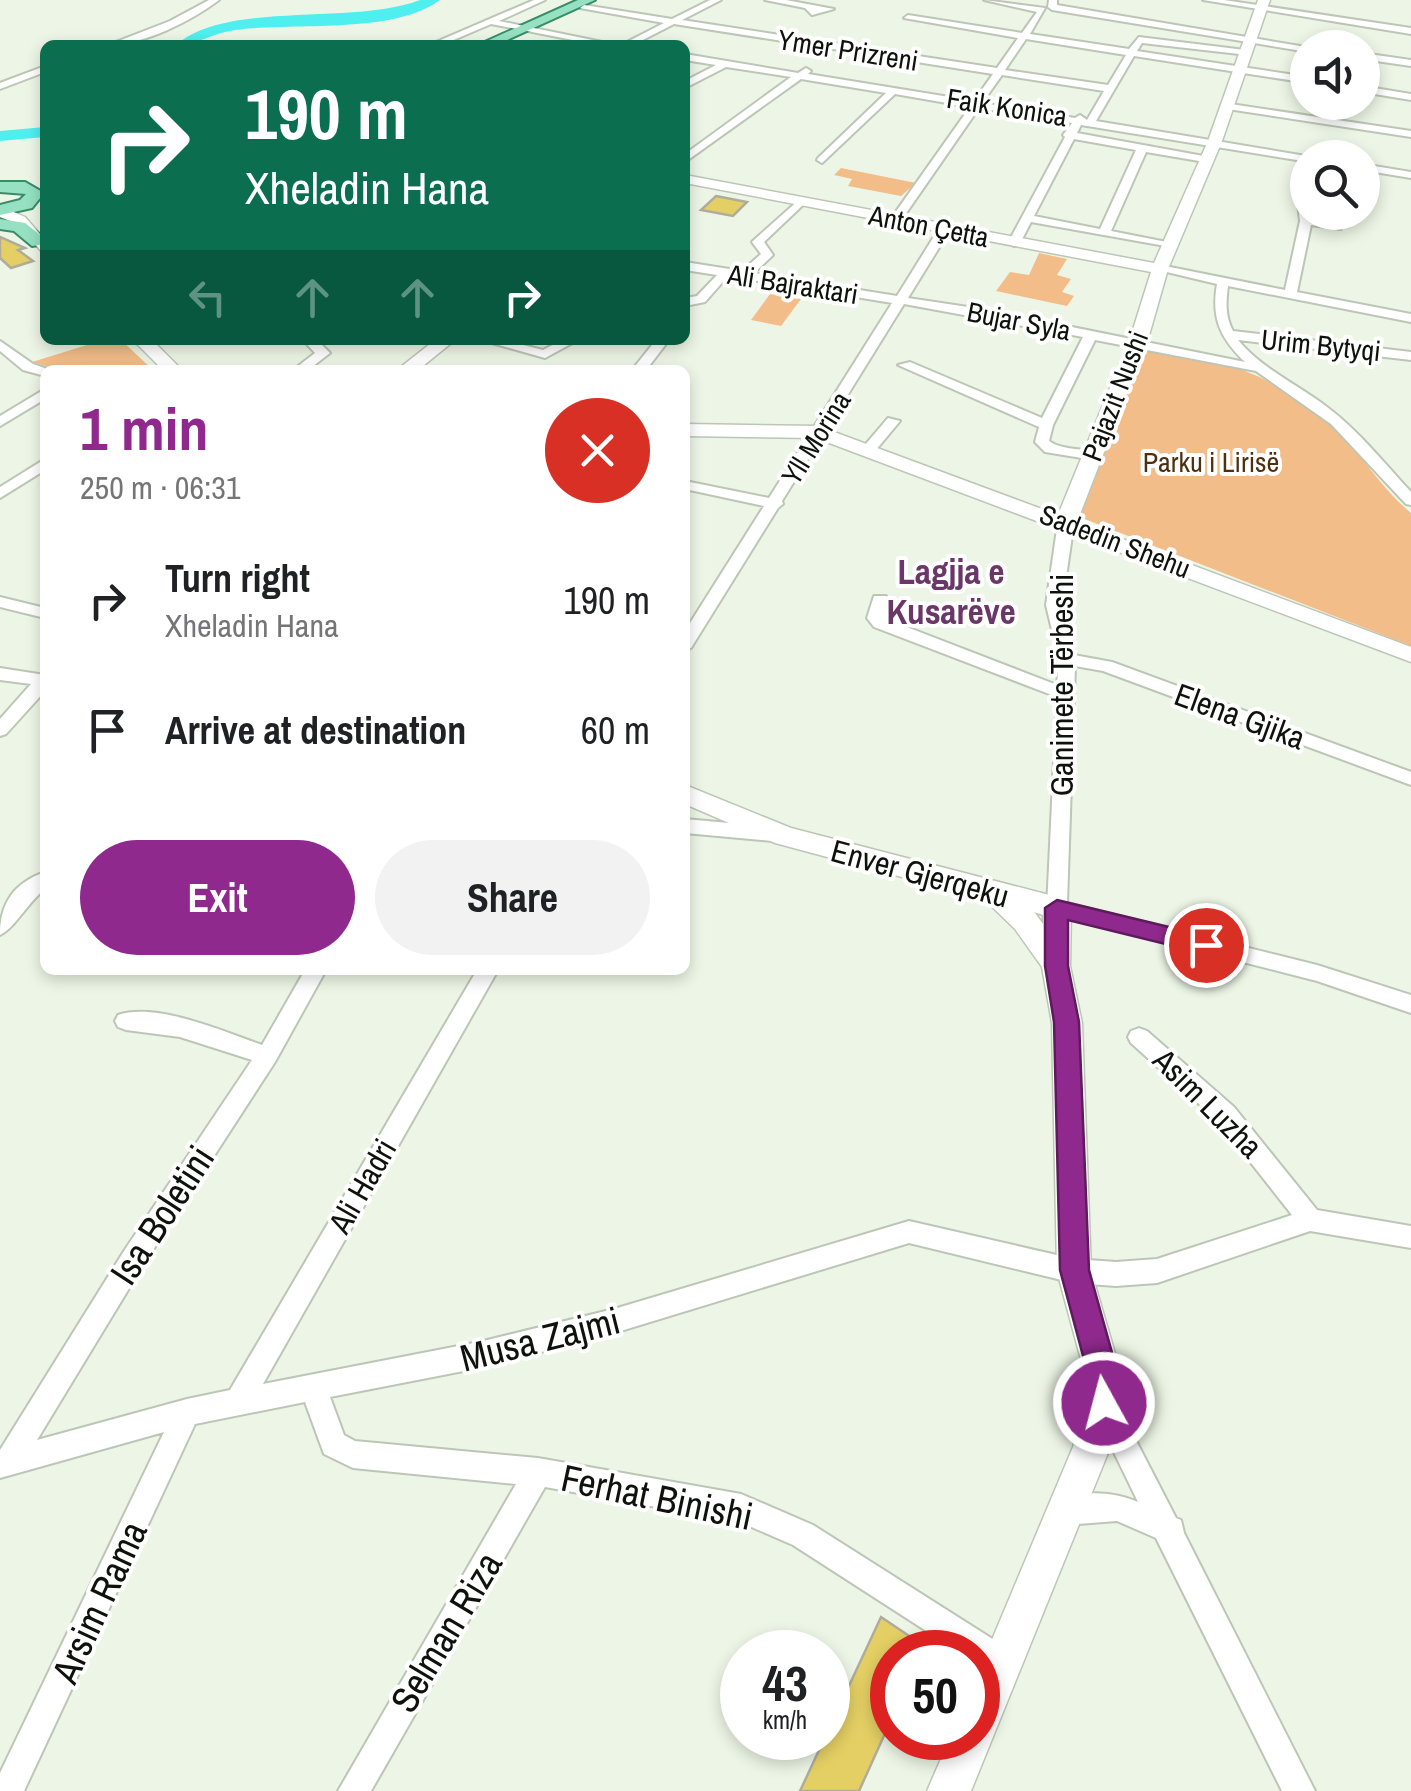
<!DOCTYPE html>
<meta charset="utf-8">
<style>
:root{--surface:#fff;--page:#f2f2f2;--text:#202124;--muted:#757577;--accent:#90298e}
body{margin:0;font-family:"Archivo Narrow",sans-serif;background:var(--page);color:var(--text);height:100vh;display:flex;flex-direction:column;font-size:38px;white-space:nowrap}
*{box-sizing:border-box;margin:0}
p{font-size:32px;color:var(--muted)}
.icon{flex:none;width:55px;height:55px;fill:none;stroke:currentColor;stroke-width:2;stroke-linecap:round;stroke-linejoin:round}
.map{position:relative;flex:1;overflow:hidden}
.sheet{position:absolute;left:40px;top:365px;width:650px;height:610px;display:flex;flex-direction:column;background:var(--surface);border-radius:15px;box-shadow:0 5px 15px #0003}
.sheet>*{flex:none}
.guide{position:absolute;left:40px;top:40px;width:650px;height:305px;border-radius:15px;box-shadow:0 5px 15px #0003;background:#0b6e4f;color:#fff;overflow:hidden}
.controls{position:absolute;left:1290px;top:30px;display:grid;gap:20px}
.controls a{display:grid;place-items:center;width:90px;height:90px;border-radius:50%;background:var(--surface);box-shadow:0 5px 15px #0003;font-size:50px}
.speed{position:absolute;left:720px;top:1630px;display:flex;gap:20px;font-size:50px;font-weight:700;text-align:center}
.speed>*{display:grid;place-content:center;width:130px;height:130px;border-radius:50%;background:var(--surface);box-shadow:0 5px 15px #0003;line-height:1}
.speed small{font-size:25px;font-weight:400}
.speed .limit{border:15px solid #d22;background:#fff;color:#111}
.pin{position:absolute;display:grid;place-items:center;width:85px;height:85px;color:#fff;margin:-42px;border:5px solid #fff;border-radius:50%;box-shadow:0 2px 10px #0007}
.me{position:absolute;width:110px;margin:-55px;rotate:353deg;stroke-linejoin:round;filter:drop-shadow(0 0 8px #0008)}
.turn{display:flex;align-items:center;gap:35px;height:210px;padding:0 40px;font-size:45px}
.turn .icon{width:130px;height:130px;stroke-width:2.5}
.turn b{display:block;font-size:70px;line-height:85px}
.lanes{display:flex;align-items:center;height:95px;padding:0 40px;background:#0003;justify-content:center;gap:50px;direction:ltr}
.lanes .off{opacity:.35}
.round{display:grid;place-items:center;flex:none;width:105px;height:105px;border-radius:52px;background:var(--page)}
.headline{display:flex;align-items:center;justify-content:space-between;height:170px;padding:0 40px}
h1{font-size:60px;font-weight:700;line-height:75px;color:var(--accent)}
.primary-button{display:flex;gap:20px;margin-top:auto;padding:20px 40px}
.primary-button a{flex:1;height:115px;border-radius:60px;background:var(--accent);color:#fff;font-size:40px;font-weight:700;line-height:115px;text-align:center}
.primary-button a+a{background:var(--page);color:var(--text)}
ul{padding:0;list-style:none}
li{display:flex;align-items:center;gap:30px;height:130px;padding:0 40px}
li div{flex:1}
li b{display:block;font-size:38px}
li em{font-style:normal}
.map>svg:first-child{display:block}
.green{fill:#f2bd88}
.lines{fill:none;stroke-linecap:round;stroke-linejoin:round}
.river{fill:#4feff0;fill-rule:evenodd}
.building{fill:#e4cf64;stroke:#afac9b;stroke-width:2.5}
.street-casing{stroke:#bdc6b6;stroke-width:4}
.secondary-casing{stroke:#bdc6b6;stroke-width:3}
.primary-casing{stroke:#388c68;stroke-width:4}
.street{fill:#fff;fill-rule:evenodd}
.secondary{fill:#fff;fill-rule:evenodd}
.primary{fill:#95e1c2;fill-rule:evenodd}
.route{fill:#90298e;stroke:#5e1b5c;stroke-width:2.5}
.labels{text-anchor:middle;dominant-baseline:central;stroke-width:8;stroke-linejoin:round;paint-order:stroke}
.far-street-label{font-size:28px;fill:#0f120c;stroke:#fff}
.far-park-label{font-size:28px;fill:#4e300e;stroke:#fff}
.street-label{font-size:32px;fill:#0f120c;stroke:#fff}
.neighbourhood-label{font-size:35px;font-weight:bold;fill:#6a3768;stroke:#fff}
.near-street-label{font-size:38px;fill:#0f120c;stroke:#fff}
</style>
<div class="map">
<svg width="1411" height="1791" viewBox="0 0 1411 1791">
<rect width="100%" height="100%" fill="#edf6e6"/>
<path class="green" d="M 841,168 L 916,183 L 901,196 L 848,186 L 852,179 L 834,175 Z
M 1039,253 L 1067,259 L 1057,275 L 1071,279 L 1062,292 L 1074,296 L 1067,306 L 996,291 L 1010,272 L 1029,275 Z
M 770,294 L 801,299 L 781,326 L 751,320 Z
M 103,340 L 121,340 L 153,370 L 60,370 L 32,362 Z
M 1148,348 C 1224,357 1289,380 1343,437 C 1368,463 1382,489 1411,513 L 1411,646 L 1077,516 Z"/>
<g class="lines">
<path class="river" d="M 420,0 L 440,0 C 393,35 292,22 235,30 C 213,33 197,45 176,45 C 228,0 352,26 420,0 Z
M 45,127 L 45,137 L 0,141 L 0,131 Z"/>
</g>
<path class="building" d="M 716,196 L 747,202 L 733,216 L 701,210 Z
M 0,237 L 25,248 L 18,250 L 33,261 L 11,268 L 0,258 Z
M 881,1617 L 933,1652 L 892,1652 L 892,1718 L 859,1791 L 800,1791 Z"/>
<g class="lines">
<g class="street-casing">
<path id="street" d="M 209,0 L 219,0 C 191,21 144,45 108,45 L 170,21 Z
M 534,0 L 545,0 L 499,21 L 617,45 L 598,45 L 491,24 L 442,45 L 429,45 Z
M 710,0 L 721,0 L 682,20 L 997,68 L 1018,38 L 904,18 L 908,15 L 1022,33 L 1037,12 L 984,0 L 1045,8 L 1030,34 L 1129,49 L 1139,37 L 1245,50 L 1248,55 L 1142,43 L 1137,51 L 1308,77 L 1308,83 L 1134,56 L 1096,121 L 1312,157 L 1308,158 L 1308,212 L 1311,219 L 1332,223 L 1334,212 L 1346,212 L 1341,229 L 1311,225 L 1297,292 L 1411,314 L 1411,322 L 1228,286 C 1226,302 1225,316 1233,331 L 1411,352 L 1411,360 L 1238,340 C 1262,369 1297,384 1327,407 C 1359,431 1384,463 1411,492 L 1411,505 L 1406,504 L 1331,424 L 1256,371 L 1095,340 L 1053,425 L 1049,441 C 1064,452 1086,446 1101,456 L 1094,460 L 1045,452 L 1035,442 L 1039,427 L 898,365 L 910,362 L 1042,418 L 1083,337 L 904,304 L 782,501 L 783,504 L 778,508 L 691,648 L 685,649 L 685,631 L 764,506 L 685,489 L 685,481 L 769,498 L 892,303 L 728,276 L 705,302 L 685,306 L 685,298 L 697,296 L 717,275 L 685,270 L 685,262 L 742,271 L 761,254 L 752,242 L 754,240 L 800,199 L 806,202 L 804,204 L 764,242 L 773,255 L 754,273 L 897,296 L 938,230 L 944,227 L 950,230 L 908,298 L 988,310 L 1245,362 C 1220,338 1211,318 1217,284 L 1154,269 L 1160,265 L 1285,290 L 1300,221 L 1296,188 L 1303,161 L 1081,125 L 1077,133 L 1209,157 L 1209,161 L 1205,162 L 1146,152 L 1111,231 L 1177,244 L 1171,247 L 1031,222 L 1020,243 L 1014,246 L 1008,243 L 1065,137 L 1063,135 L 1072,123 L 979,108 L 900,222 L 892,222 L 890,220 L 970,107 L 895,94 L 822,163 L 817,160 L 818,158 L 886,93 L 801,79 L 685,162 L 685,154 L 791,77 L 726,67 L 685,88 L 685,81 L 716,65 L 685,60 L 685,54 L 798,73 L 806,68 L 811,71 L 808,74 L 974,101 L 993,74 L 674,24 L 633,45 L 621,45 L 664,23 L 580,8 L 584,5 L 672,19 ZM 1026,39 L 1126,55 L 1108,85 L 1005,70 ZM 1002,75 L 1104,91 L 1087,120 L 1080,115 L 1075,118 L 982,103 ZM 1074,139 L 1136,150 L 1100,229 L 1034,216 Z
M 765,0 L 786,0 L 834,9 L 812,15 L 805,8 Z
M 1049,0 L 1057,0 L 1057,5 L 1312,48 L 1308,48 L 1308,52 L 1052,10 L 1048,7 Z
M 1203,0 L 1224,0 L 1411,28 L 1411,34 Z
M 1362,53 L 1411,60 L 1411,66 L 1362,59 Z
M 45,66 L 45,72 L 0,89 L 0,83 Z
M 1362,86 L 1411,94 L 1411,100 L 1362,92 Z
M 1224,103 L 1411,131 L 1411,137 L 1221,108 Z
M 1362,164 L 1411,172 L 1411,178 L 1362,170 Z
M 303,340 L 317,340 L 330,353 L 308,370 L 293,370 L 315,353 Z
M 481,340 L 503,340 L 543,350 L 562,340 L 578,340 L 545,358 Z
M 656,340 L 669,340 L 646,370 L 632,370 Z
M 0,341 L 33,364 L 50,370 L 45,370 L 45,376 L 23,370 L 0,351 Z
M 45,389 L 45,399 L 0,426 L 0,416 Z
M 888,418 L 900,421 L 875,451 L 865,451 L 865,445 Z
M 45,459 L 45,470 L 0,498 L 0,487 Z
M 1066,517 L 1074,522 L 1062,605 L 1074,655 L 1112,662 L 1411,772 L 1411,785 L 1103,671 L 1075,666 L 1067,903 L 1317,965 L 1411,995 L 1411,1013 L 1317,981 L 1050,913 L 1047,908 L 1057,697 L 874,627 L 867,618 L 874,596 L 886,596 L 886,619 L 1057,685 L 1059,659 L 1046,605 L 1058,522 Z
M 0,597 L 45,608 L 45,618 L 0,607 Z
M 0,668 L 45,675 L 45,691 L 6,734 L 0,736 L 0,719 L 31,684 L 0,680 Z
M 685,819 L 773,827 L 783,834 L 773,841 L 685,833 Z
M 45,872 L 45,889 C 28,902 15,928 0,935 C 0,903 14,883 45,872 Z
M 305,970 L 326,970 L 275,1062 L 142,1267 L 37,1440 L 187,1399 L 230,1390 L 477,970 L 498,970 L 263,1384 L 479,1342 L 614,1309 L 909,1221 L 1074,1259 L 1116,1262 L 1157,1259 L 1292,1215 L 1218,1121 L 1131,1043 L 1128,1037 L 1131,1031 L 1139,1028 L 1147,1031 L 1234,1107 L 1317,1210 L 1411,1226 L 1411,1248 L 1310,1231 L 1157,1283 L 1116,1286 L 1074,1283 L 909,1243 L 614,1333 L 479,1368 L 330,1397 L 344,1435 L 355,1441 L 538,1458 L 741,1494 L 813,1525 L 1013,1652 L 1017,1663 L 1013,1674 L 1002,1678 L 978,1665 L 978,1652 L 959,1652 L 793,1545 L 740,1522 L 545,1487 L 371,1791 L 338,1791 L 516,1484 L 353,1468 L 324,1454 L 305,1402 L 195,1424 L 24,1791 L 0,1791 L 0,1773 L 164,1432 L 0,1478 L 0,1450 L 124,1251 L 252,1060 L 180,1037 L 126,1030 L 118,1027 L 115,1021 L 118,1015 C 157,1002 225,1032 262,1045 Z
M 1104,1392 L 1113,1396 L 1176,1518 L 1181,1520 L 1184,1533 L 1315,1791 L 1282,1791 L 1156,1538 L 1117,1521 L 1065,1525 L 1055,1521 L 1051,1511 L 1055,1501 C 1081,1490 1113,1491 1138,1502 L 1091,1405 L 1095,1396 Z"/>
</g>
<g class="secondary-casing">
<path id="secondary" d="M 1258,0 L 1270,0 L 1222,141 L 1168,269 L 1148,339 L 1077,522 L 1411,647 L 1411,662 L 816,438 L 685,436 L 685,424 L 818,426 L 1058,515 L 1130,339 L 1151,272 L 685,183 L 685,175 L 1154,263 L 1208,141 Z
M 0,206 L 25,217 L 45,240 L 45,255 L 15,223 L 0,217 Z
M 133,340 L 152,340 L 182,370 L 163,370 Z
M 435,340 L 455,340 L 418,370 L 397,370 Z
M 685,785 L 791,828 L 1057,897 L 1067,901 L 1071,908 L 1070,966 L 1082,1023 L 1091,1271 L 1119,1367 L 1121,1403 L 1110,1448 L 971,1791 L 927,1791 L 950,1738 L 978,1738 L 978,1673 L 1073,1447 L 1085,1403 L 1083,1367 L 1057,1271 L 1052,1023 L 1042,967 L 1015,929 L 984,899 L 775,843 L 685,804 ZM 1034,912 L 1043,915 L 1043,924 L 1035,913 Z"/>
</g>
<g class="primary-casing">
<path id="primary" d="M 578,0 L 595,0 L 496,45 L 478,45 Z
M 0,182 L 25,182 L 44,193 L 32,208 L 0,215 L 0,205 L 20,200 L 26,194 L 0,192 Z
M 0,219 L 25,223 L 44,238 L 45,244 L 32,246 L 14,231 L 0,229 Z"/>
</g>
<use href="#street" class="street"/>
<use href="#secondary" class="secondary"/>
<use href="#primary" class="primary"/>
</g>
<path class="route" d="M 1057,900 L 1206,936 L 1217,945 L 1206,954 L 1068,920 L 1068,966 L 1079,1022 L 1089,1270 L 1116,1367 L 1119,1403 L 1114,1414 L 1104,1418 L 1093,1414 L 1086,1367 L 1060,1270 L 1054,1022 L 1045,966 L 1045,908 Z"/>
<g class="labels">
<g class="far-street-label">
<text transform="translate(848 50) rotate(9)">Ymer Prizreni</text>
<text transform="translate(1007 107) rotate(9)">Faik Konica</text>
<text transform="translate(929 226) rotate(11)">Anton Çetta</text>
<text transform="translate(793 284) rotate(9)">Ali Bajraktari</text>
<text transform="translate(1019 321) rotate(11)">Bujar Syla</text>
<text transform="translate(1321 345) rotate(6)">Urim Bytyqi</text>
<text transform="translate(1115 396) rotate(-69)">Pajazit Nushi</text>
<text transform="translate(816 438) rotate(-58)">Yll Morina</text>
<text transform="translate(1115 541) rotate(21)">Sadedin Shehu</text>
</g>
<g class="far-park-label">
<text x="1211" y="462">Parku i Lirisë</text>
</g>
<g class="street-label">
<text transform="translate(1061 685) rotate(-90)">Ganimete Tërbeshi</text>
<text transform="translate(1240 716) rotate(20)">Elena Gjika</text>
<text transform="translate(920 873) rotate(15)">Enver Gjerqeku</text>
<text transform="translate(1208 1103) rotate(45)">Asim Luzha</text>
<text transform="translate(362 1186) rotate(-60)">Ali Hadri</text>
</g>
<g class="neighbourhood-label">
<text x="951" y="571">Lagjja e<tspan x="951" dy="40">Kusarëve</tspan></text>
</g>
<g class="near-street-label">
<text transform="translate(162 1215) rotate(-57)">Isa Boletini</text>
<text transform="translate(540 1339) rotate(-14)">Musa Zajmi</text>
<text transform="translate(657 1497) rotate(12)">Ferhat Binishi</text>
<text transform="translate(99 1602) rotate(-65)">Arsim Rama</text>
<text transform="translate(446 1632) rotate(-59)">Selman Riza</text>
</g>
</g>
</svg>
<div class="controls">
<a><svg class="icon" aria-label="sound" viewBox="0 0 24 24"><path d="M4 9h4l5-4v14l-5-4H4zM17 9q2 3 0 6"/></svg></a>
<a><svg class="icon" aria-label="search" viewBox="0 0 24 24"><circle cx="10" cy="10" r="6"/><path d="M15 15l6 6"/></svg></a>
</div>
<div class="speed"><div>43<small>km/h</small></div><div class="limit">50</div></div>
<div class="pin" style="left:1206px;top:945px;background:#d93025"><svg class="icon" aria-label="arrive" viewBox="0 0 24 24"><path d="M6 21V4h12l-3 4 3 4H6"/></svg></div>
<svg class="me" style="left:1104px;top:1403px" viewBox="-20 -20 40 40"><circle r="17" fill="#90298e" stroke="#fff" stroke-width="3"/><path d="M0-11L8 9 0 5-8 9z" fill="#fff"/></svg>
<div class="guide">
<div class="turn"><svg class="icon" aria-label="right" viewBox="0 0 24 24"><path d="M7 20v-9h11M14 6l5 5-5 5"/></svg><div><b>190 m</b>Xheladin Hana</div></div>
<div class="lanes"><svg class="icon off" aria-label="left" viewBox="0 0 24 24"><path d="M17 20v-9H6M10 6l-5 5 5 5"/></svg><svg class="icon off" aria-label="ahead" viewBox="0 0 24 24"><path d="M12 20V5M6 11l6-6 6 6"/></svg><svg class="icon off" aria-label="ahead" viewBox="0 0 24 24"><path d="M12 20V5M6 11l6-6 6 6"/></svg><svg class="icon" aria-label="right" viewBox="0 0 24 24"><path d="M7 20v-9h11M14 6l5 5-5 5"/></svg></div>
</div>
<section class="sheet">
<div class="headline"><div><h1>1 min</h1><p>250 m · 06:31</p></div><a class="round" style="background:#d93025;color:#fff"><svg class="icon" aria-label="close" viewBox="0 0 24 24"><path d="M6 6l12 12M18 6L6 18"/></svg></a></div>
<ul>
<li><svg class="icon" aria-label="right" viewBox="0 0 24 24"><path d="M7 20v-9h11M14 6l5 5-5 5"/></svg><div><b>Turn right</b><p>Xheladin Hana</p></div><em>190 m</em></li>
<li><svg class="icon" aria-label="arrive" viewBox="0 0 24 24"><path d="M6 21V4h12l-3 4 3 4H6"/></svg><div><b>Arrive at destination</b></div><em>60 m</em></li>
</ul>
<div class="primary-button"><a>Exit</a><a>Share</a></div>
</section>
</div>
